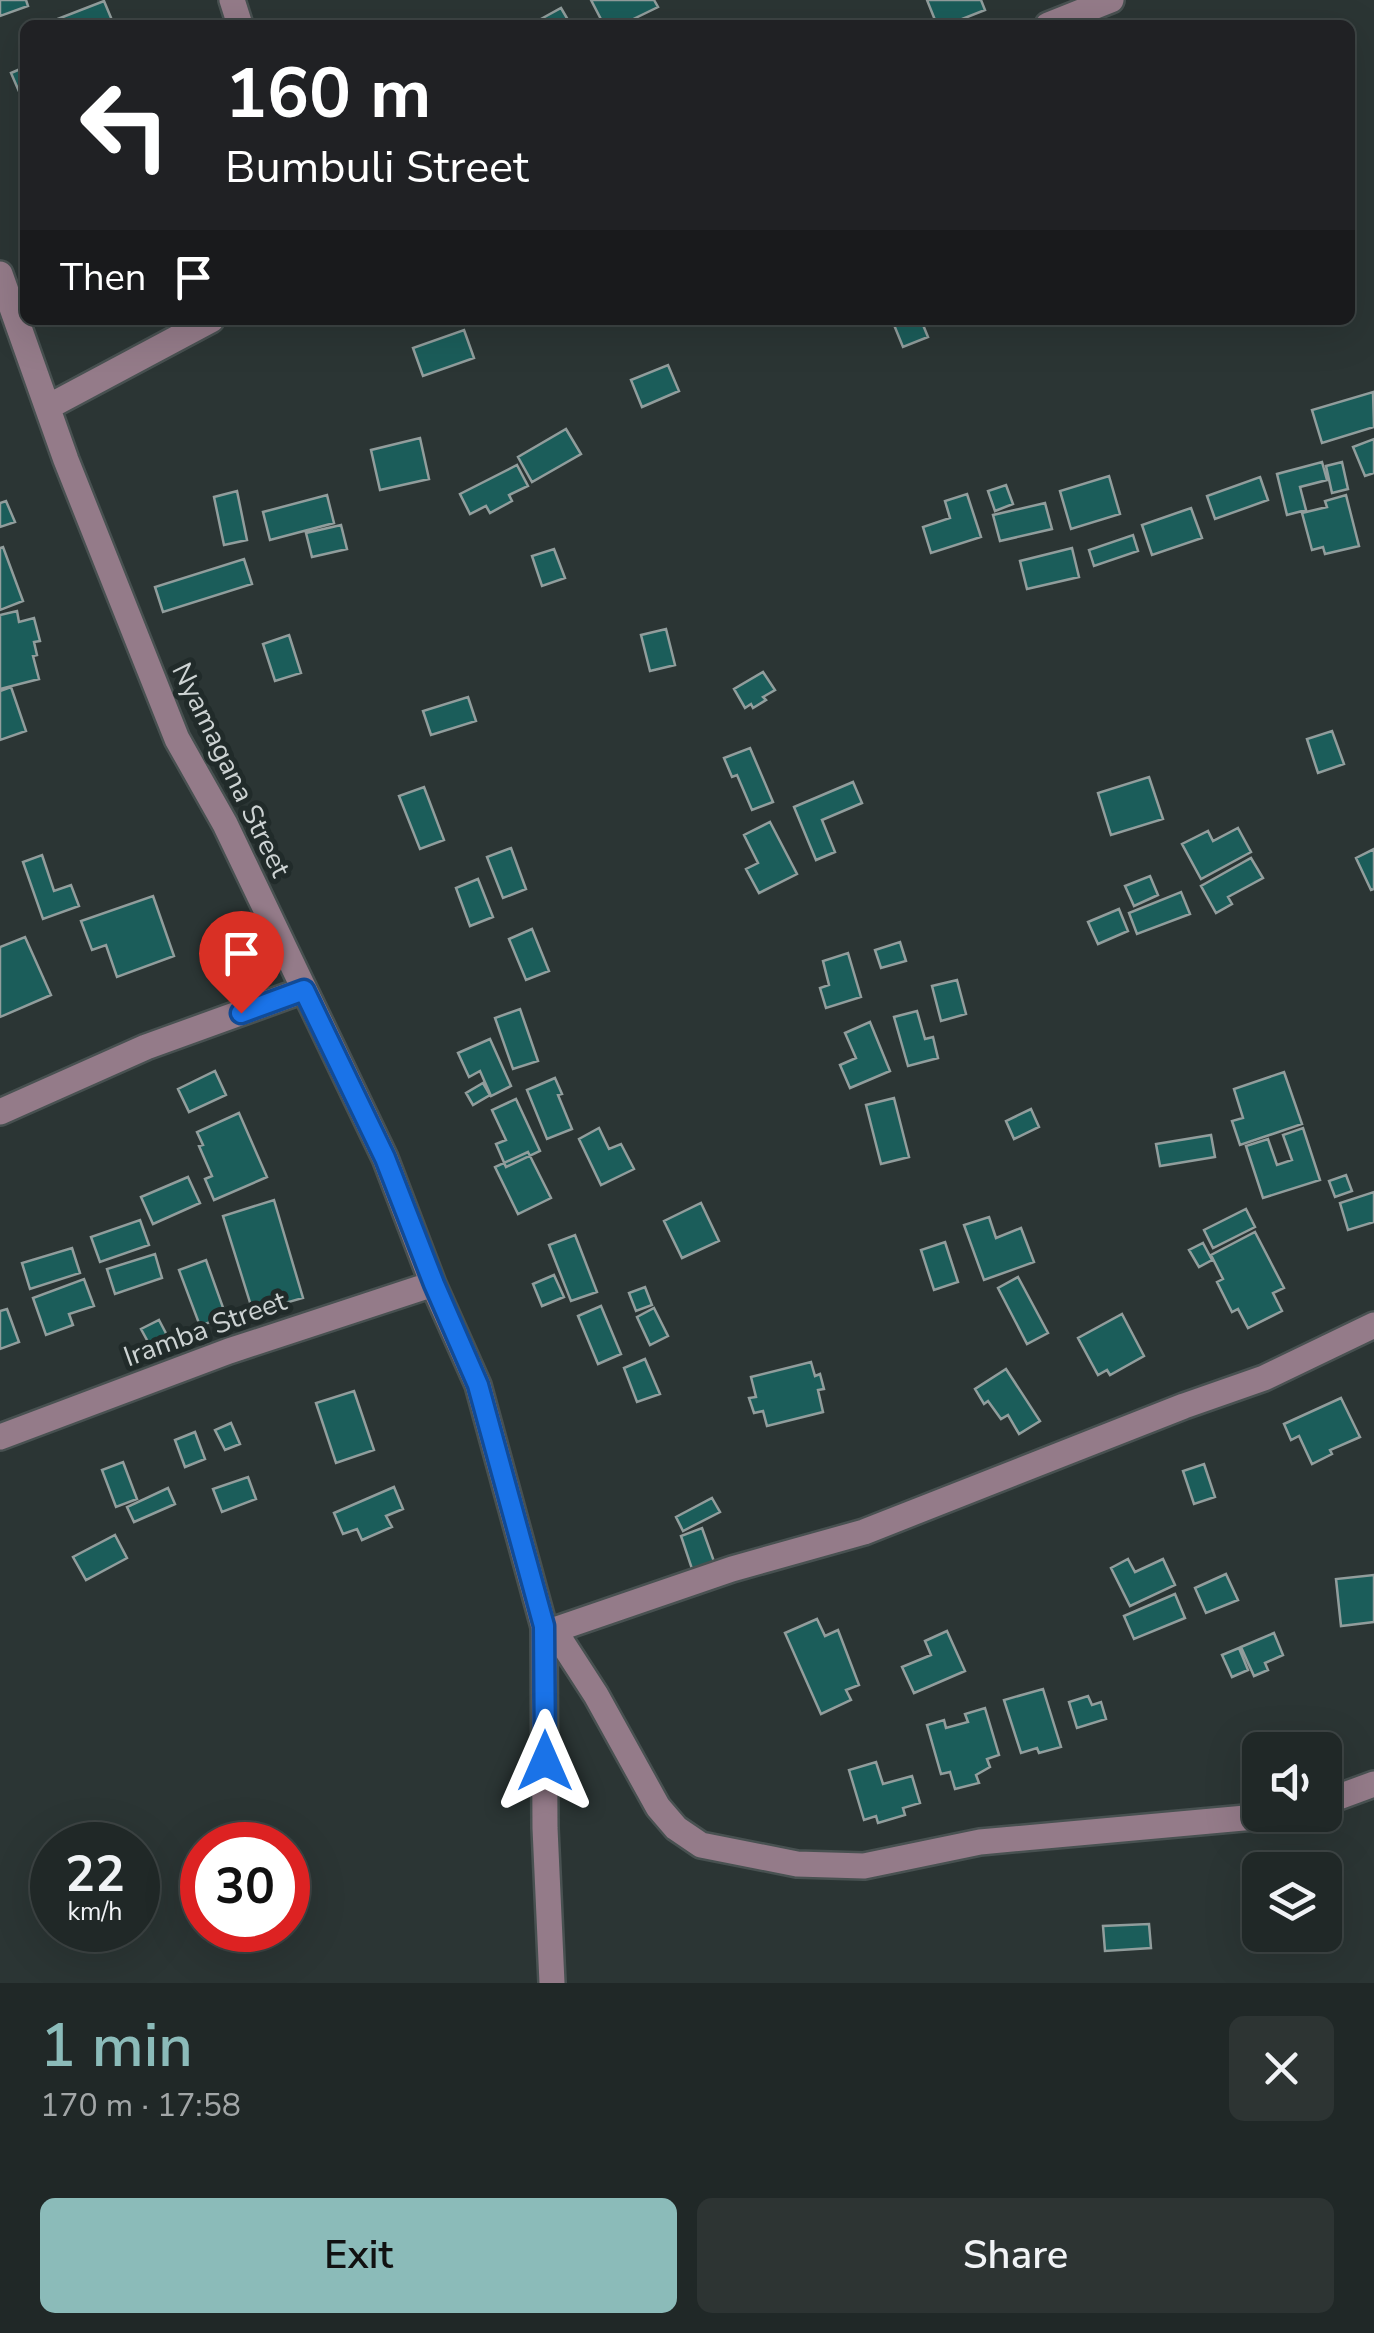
<!DOCTYPE html>
<meta charset="utf-8">
<style>
:root{--surface:#202827;--page:#2d3433;--text:#f1f3f6;--muted:#a2a6a7;--line:#3d4444;--accent:#8bbbb9}
body{margin:0;font-family:"Nunito Sans",sans-serif;background:var(--page);color:var(--text);height:100vh;display:flex;flex-direction:column;font-size:38px;white-space:nowrap}
*{box-sizing:border-box;margin:0}
p{font-size:32px;color:var(--muted)}
.icon{flex:none;width:55px;height:55px;fill:none;stroke:currentColor;stroke-width:2;stroke-linecap:round;stroke-linejoin:round}
.map{position:relative;height:1983px;overflow:hidden}
.details{display:flex;flex-direction:column;background:var(--surface);flex:1}
.details>*{flex:none}
.top-card{position:absolute;left:20px;top:20px;width:1335px;height:305px;border-radius:15px;box-shadow:0 10px 40px #0002,0 0 0 2px var(--line);background:#202124;color:#fff;overflow:hidden}
.fabs{position:absolute;left:1242px;top:1732px;display:grid;gap:20px}
.fabs a{display:grid;place-items:center;width:100px;height:100px;border-radius:15px;background:var(--surface);box-shadow:0 10px 40px #0002,0 0 0 2px var(--line);font-size:50px}
.speed{position:absolute;left:30px;top:1822px;display:flex;gap:20px;font-size:50px;font-weight:700;text-align:center}
.speed>*{display:grid;place-content:center;width:130px;height:130px;border-radius:50%;background:var(--surface);box-shadow:0 10px 40px #0002,0 0 0 2px var(--line);line-height:1}
.speed small{font-size:25px;font-weight:400}
.speed .limit{border:15px solid #d22;background:#fff;color:#111}
.pin{position:absolute;display:grid;place-items:center;width:85px;height:85px;color:#fff;margin:-102px -42px;border-radius:50% 50% 50% 0;rotate:-45deg;box-shadow:0 0 10px #0007}
.pin .icon{rotate:45deg}
.me{position:absolute;width:110px;margin:-55px;rotate:0deg;stroke-linejoin:round;filter:drop-shadow(0 0 8px #0008)}
.turn{display:flex;align-items:center;gap:35px;height:210px;padding:0 40px;font-size:45px}
.turn .icon{width:130px;height:130px;stroke-width:2.5}
.turn b{display:block;font-size:70px;line-height:85px}
.then{display:flex;align-items:center;height:95px;padding:0 40px;background:#0003;gap:20px;font-size:38px}
.round{display:grid;place-items:center;flex:none;width:105px;height:105px;border-radius:15px;background:var(--page)}
.headline{display:flex;align-items:center;justify-content:space-between;height:170px;padding:0 40px}
h1{font-size:60px;font-weight:600;line-height:75px;color:var(--accent)}
.button{display:flex;gap:20px;margin-top:auto;padding:20px 40px}
.button a{flex:1;height:115px;border-radius:15px;background:var(--accent);color:#111;font-size:40px;font-weight:600;line-height:115px;text-align:center}
.button a+a{background:var(--page);color:var(--text)}
.map>svg:first-child{display:block}
.building{fill:#1b5d5a;stroke:#919d9c;stroke-width:2.5}
.lines{fill:none;stroke-linecap:round;stroke-linejoin:round}
.minor-casing{stroke:#485151;stroke-width:30}
.minor{stroke:#947b89;stroke-width:25}
.route-casing{stroke:#114b97;stroke-width:25}
.route{stroke:#1a73e8;stroke-width:18}
.labels{text-anchor:middle;dominant-baseline:central;stroke-width:10;stroke-linejoin:round;paint-order:stroke}
.street-label{font-size:28px;fill:#cdd3d3;stroke:#212b2a}
</style>
<div class="map">
<svg width="1374" height="1983" viewBox="0 0 1374 1983">
<rect width="100%" height="100%" fill="#2b3534"/>
<path class="building" d="M 0,0 L 26,0 L 28,6 L 0,16 Z
M 591,0 L 654,0 L 658,7 L 621,25 L 604,25 Z
M 927,0 L 981,0 L 985,10 L 947,25 L 937,25 Z
M 104,1 L 114,25 L 57,25 L 55,20 Z
M 561,8 L 571,25 L 530,25 Z
M 25,67 L 25,94 L 21,96 L 11,73 Z
M 892,320 L 921,320 L 928,337 L 903,347 Z
M 464,330 L 474,358 L 423,376 L 413,348 Z
M 668,365 L 679,391 L 642,407 L 631,380 Z
M 1373,392 L 1374,427 L 1322,443 L 1312,410 Z
M 566,429 L 581,454 L 532,482 L 518,457 Z
M 420,438 L 429,479 L 380,490 L 371,450 Z
M 1374,439 L 1374,473 L 1365,476 L 1353,447 Z
M 1322,462 L 1327,480 L 1300,487 L 1306,510 L 1287,515 L 1277,474 Z
M 1342,462 L 1348,489 L 1332,493 L 1326,466 Z
M 517,465 L 528,486 L 509,495 L 512,501 L 490,513 L 486,506 L 470,514 L 460,494 Z
M 1109,476 L 1120,514 L 1071,529 L 1060,491 Z
M 1260,477 L 1268,500 L 1215,519 L 1207,496 Z
M 1006,485 L 1013,504 L 995,511 L 988,491 Z
M 237,491 L 247,540 L 224,545 L 214,497 Z
M 967,494 L 981,537 L 931,553 L 923,527 L 950,518 L 945,501 Z
M 327,495 L 334,523 L 270,540 L 263,512 Z
M 1346,495 L 1359,546 L 1325,554 L 1323,547 L 1312,550 L 1302,513 L 1327,507 L 1325,501 Z
M 6,501 L 15,522 L 0,527 L 0,503 Z
M 1045,503 L 1052,529 L 1000,541 L 993,515 Z
M 1191,508 L 1202,538 L 1152,555 L 1142,525 Z
M 341,525 L 347,549 L 312,557 L 306,533 Z
M 1133,535 L 1138,551 L 1094,566 L 1089,550 Z
M 3,547 L 23,601 L 0,610 L 0,548 Z
M 1072,548 L 1079,577 L 1027,589 L 1020,561 Z
M 554,549 L 565,578 L 542,586 L 532,556 Z
M 244,559 L 252,584 L 163,612 L 155,587 Z
M 17,611 L 19,622 L 34,618 L 40,641 L 34,642 L 37,655 L 33,656 L 39,679 L 0,689 L 0,615 Z
M 666,629 L 675,665 L 650,671 L 641,635 Z
M 289,635 L 301,673 L 275,681 L 263,644 Z
M 763,672 L 775,690 L 763,697 L 766,700 L 753,708 L 751,704 L 745,708 L 734,689 Z
M 11,687 L 26,731 L 0,740 L 0,691 Z
M 468,697 L 476,721 L 431,735 L 423,711 Z
M 1332,731 L 1344,764 L 1318,773 L 1307,739 Z
M 750,748 L 773,802 L 752,810 L 737,775 L 732,777 L 724,758 Z
M 1149,777 L 1163,819 L 1111,835 L 1098,793 Z
M 853,782 L 862,803 L 822,820 L 835,852 L 816,860 L 794,807 Z
M 424,787 L 444,840 L 420,849 L 399,796 Z
M 770,822 L 797,874 L 759,893 L 746,869 L 758,863 L 744,835 Z
M 1238,828 L 1251,852 L 1201,879 L 1182,844 L 1208,831 L 1213,841 Z
M 511,848 L 526,889 L 503,898 L 487,857 Z
M 1374,849 L 1374,889 L 1371,890 L 1356,858 Z
M 42,855 L 54,891 L 71,885 L 79,906 L 43,919 L 23,862 Z
M 1251,858 L 1263,878 L 1228,897 L 1232,904 L 1216,913 L 1201,886 Z
M 1150,876 L 1158,895 L 1134,906 L 1125,886 Z
M 478,879 L 493,917 L 470,926 L 456,888 Z
M 1181,892 L 1190,914 L 1137,934 L 1129,913 Z
M 153,896 L 174,956 L 117,977 L 106,945 L 92,950 L 81,921 Z
M 1119,909 L 1128,931 L 1098,944 L 1088,922 Z
M 532,929 L 549,971 L 526,980 L 509,939 Z
M 25,937 L 51,995 L 0,1017 L 0,947 Z
M 900,942 L 906,961 L 881,968 L 875,950 Z
M 848,953 L 861,997 L 826,1008 L 820,988 L 829,985 L 823,961 Z
M 957,980 L 966,1014 L 941,1021 L 932,986 Z
M 520,1009 L 538,1061 L 513,1069 L 495,1018 Z
M 917,1011 L 925,1039 L 933,1037 L 938,1058 L 908,1066 L 894,1017 Z
M 870,1022 L 890,1071 L 850,1088 L 840,1065 L 856,1058 L 845,1033 Z
M 490,1039 L 511,1086 L 491,1096 L 480,1071 L 469,1077 L 458,1053 Z
M 215,1071 L 226,1095 L 189,1112 L 178,1089 Z
M 1284,1072 L 1302,1124 L 1240,1145 L 1232,1121 L 1243,1118 L 1234,1089 Z
M 555,1078 L 562,1094 L 558,1095 L 572,1129 L 547,1139 L 527,1090 Z
M 483,1083 L 490,1095 L 473,1105 L 466,1093 Z
M 894,1098 L 909,1157 L 881,1164 L 866,1105 Z
M 516,1099 L 540,1151 L 506,1167 L 496,1144 L 506,1140 L 492,1110 Z
M 1031,1109 L 1039,1127 L 1014,1139 L 1006,1121 Z
M 239,1113 L 267,1177 L 214,1200 L 205,1179 L 212,1176 L 199,1146 L 203,1145 L 197,1132 Z
M 599,1128 L 609,1149 L 621,1144 L 634,1169 L 601,1185 L 579,1139 Z
M 1303,1128 L 1320,1180 L 1263,1198 L 1246,1146 L 1268,1139 L 1277,1165 L 1292,1160 L 1283,1135 Z
M 1211,1135 L 1215,1157 L 1160,1166 L 1156,1144 Z
M 528,1152 L 551,1198 L 518,1214 L 495,1167 Z
M 1346,1175 L 1352,1191 L 1335,1197 L 1329,1181 Z
M 188,1177 L 200,1203 L 153,1224 L 141,1197 Z
M 1374,1192 L 1374,1222 L 1348,1230 L 1340,1203 Z
M 274,1200 L 303,1298 L 253,1312 L 223,1216 Z
M 701,1203 L 719,1241 L 682,1258 L 664,1221 Z
M 1246,1209 L 1255,1227 L 1213,1248 L 1204,1230 Z
M 989,1217 L 996,1238 L 1021,1228 L 1034,1262 L 984,1280 L 964,1225 Z
M 140,1220 L 149,1245 L 100,1262 L 91,1237 Z
M 1255,1232 L 1284,1288 L 1273,1293 L 1282,1311 L 1248,1328 L 1238,1309 L 1232,1312 L 1217,1282 L 1223,1279 L 1211,1255 Z
M 575,1235 L 597,1292 L 571,1301 L 549,1245 Z
M 945,1242 L 958,1282 L 934,1290 L 921,1250 Z
M 1203,1243 L 1212,1260 L 1199,1267 L 1189,1250 Z
M 72,1248 L 80,1273 L 30,1289 L 22,1263 Z
M 155,1254 L 162,1278 L 115,1294 L 107,1269 Z
M 206,1260 L 226,1316 L 200,1326 L 179,1270 Z
M 554,1275 L 564,1297 L 542,1306 L 533,1284 Z
M 1018,1277 L 1048,1333 L 1027,1344 L 998,1288 Z
M 84,1279 L 94,1306 L 69,1314 L 73,1325 L 46,1335 L 33,1298 Z
M 645,1287 L 652,1305 L 636,1311 L 629,1293 Z
M 601,1306 L 621,1354 L 598,1364 L 578,1316 Z
M 654,1308 L 668,1336 L 650,1345 L 637,1317 Z
M 7,1309 L 19,1342 L 0,1349 L 0,1311 Z
M 1122,1314 L 1144,1356 L 1110,1375 L 1107,1370 L 1098,1375 L 1078,1338 Z
M 159,1320 L 170,1341 L 153,1351 L 141,1329 Z
M 645,1359 L 660,1394 L 637,1402 L 624,1368 Z
M 811,1362 L 815,1376 L 820,1374 L 824,1389 L 818,1390 L 823,1412 L 767,1426 L 763,1411 L 754,1413 L 749,1398 L 756,1397 L 751,1377 Z
M 1006,1369 L 1040,1421 L 1019,1434 L 1008,1415 L 1001,1419 L 988,1401 L 984,1404 L 975,1389 Z
M 354,1391 L 374,1450 L 336,1463 L 316,1403 Z
M 1341,1398 L 1360,1437 L 1330,1450 L 1332,1454 L 1312,1464 L 1299,1436 L 1291,1440 L 1284,1424 Z
M 231,1423 L 240,1444 L 225,1450 L 215,1430 Z
M 195,1432 L 205,1459 L 185,1467 L 175,1440 Z
M 123,1462 L 137,1499 L 116,1507 L 102,1470 Z
M 1204,1464 L 1215,1497 L 1194,1504 L 1183,1471 Z
M 248,1477 L 256,1499 L 222,1512 L 213,1489 Z
M 394,1487 L 403,1509 L 386,1516 L 392,1527 L 362,1540 L 357,1529 L 343,1534 L 334,1513 Z
M 168,1488 L 175,1504 L 134,1522 L 127,1507 Z
M 712,1498 L 720,1512 L 683,1531 L 676,1517 Z
M 702,1528 L 716,1567 L 694,1575 L 681,1536 Z
M 115,1535 L 127,1558 L 86,1580 L 73,1557 Z
M 1128,1559 L 1135,1572 L 1163,1559 L 1175,1585 L 1130,1606 L 1111,1568 Z
M 1226,1574 L 1238,1600 L 1206,1613 L 1195,1588 Z
M 1374,1575 L 1374,1622 L 1341,1626 L 1336,1579 Z
M 1175,1594 L 1185,1618 L 1134,1639 L 1124,1616 Z
M 817,1619 L 825,1636 L 838,1630 L 859,1685 L 846,1690 L 851,1700 L 821,1714 L 785,1633 Z
M 947,1631 L 965,1671 L 914,1693 L 902,1667 L 931,1655 L 925,1641 Z
M 1274,1633 L 1283,1655 L 1265,1663 L 1268,1670 L 1254,1676 L 1241,1647 Z
M 1239,1648 L 1248,1670 L 1232,1677 L 1222,1655 Z
M 1043,1689 L 1061,1747 L 1039,1753 L 1037,1748 L 1021,1753 L 1004,1700 Z
M 1088,1696 L 1092,1705 L 1101,1702 L 1106,1719 L 1077,1728 L 1069,1702 Z
M 985,1708 L 999,1755 L 987,1759 L 990,1767 L 976,1775 L 979,1783 L 955,1789 L 950,1772 L 941,1774 L 927,1725 L 944,1720 L 946,1728 L 968,1722 L 965,1714 Z
M 876,1762 L 883,1784 L 912,1776 L 920,1803 L 903,1808 L 905,1815 L 878,1823 L 876,1816 L 864,1820 L 849,1770 Z
M 1149,1924 L 1151,1948 L 1105,1951 L 1103,1926 Z"/>
<g class="lines">
<g class="minor-casing">
<path id="minor" d="M 232,0 L 240,25
M 1048,25 L 1111,0
M 0,274 L 66,460 L 177,739 L 225,824 L 385,1158 L 433,1284 L 478,1385 L 544,1627 L 545,1828 L 552,1983
M 48,407 L 211,320
M 0,1112 L 146,1047 L 304,990
M 0,1437 L 229,1351 L 433,1284
M 544,1627 L 554,1630 L 732,1569 L 864,1532 L 1184,1406 L 1264,1378 L 1374,1325
M 554,1630 L 596,1695 L 658,1807 L 676,1828 L 701,1845 L 797,1864 L 864,1866 L 980,1842 L 1278,1815
M 1325,1802 L 1374,1784"/>
</g>
<use href="#minor" class="minor"/>
</g>
<g class="lines">
<g class="route-casing">
<path id="route" d="M 241,1013 L 304,990 L 385,1158 L 434,1284 L 478,1385 L 544,1626 L 545,1761"/>
</g>
<use href="#route" class="route"/>
</g>
<g class="labels">
<g class="street-label">
<text transform="translate(231 770) rotate(64)">Nyamagana Street</text>
<text transform="translate(205 1329) rotate(-20)">Iramba Street</text>
</g>
</g>
</svg>
<div class="fabs">
<a><svg class="icon" aria-label="sound" viewBox="0 0 24 24"><path d="M4 9h4l5-4v14l-5-4H4zM17 9q2 3 0 6"/></svg></a>
<a><svg class="icon" aria-label="layers" viewBox="0 0 24 24"><path d="M12 4l9 5-9 5-9-5zM3 14l9 5 9-5"/></svg></a>
</div>
<div class="speed"><div>22<small>km/h</small></div><div class="limit">30</div></div>
<div class="pin" style="left:241px;top:1013px;background:#d93025"><svg class="icon" aria-label="arrive" viewBox="0 0 24 24"><path d="M6 21V4h12l-3 4 3 4H6"/></svg></div>
<svg class="me" style="left:545px;top:1761px" viewBox="-20 -20 40 40"><path d="M0-17L14 15 0 8-14 15z" fill="#1a73e8" stroke="#fff" stroke-width="4"/></svg>
<div class="top-card">
<div class="turn"><svg class="icon" aria-label="left" viewBox="0 0 24 24"><path d="M17 20v-9H6M10 6l-5 5 5 5"/></svg><div><b>160 m</b>Bumbuli Street</div></div>
<div class="then">Then<svg class="icon" aria-label="arrive" viewBox="0 0 24 24"><path d="M6 21V4h12l-3 4 3 4H6"/></svg></div>
</div>
</div>
<section class="details">
<div class="headline"><div><h1>1 min</h1><p>170 m · 17:58</p></div><a class="round"><svg class="icon" aria-label="close" viewBox="0 0 24 24"><path d="M6 6l12 12M18 6L6 18"/></svg></a></div>
<div class="button"><a>Exit</a><a>Share</a></div>
</section>
